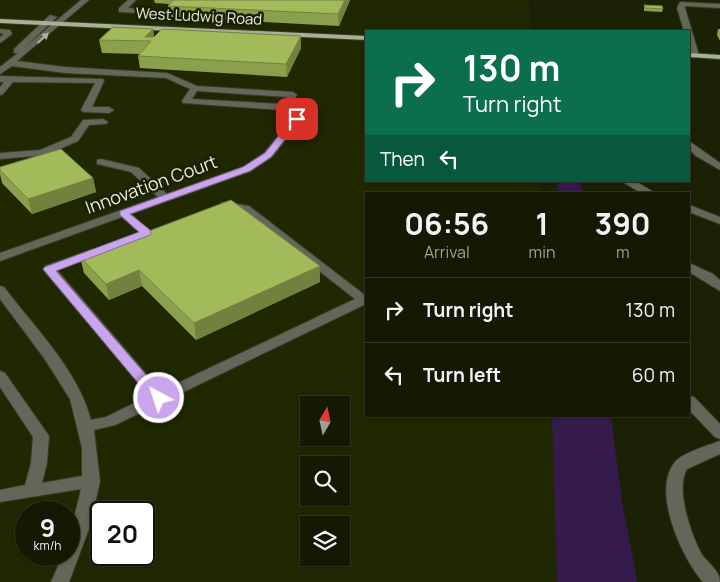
<!DOCTYPE html>
<style>
:root{--surface:#141903;--page:#1d220d;--text:#f1f3f6;--muted:#9da09a;--line:#333825}
body{margin:0;font-family:Manrope,sans-serif;background:var(--page);color:var(--text);height:100vh;display:flex;flex-direction:column;font-size:19px;white-space:nowrap}
*{box-sizing:border-box;margin:0}
p{font-size:16px;color:var(--muted)}
.icon{flex:none;width:28px;height:28px;fill:none;stroke:currentColor;stroke-width:2;stroke-linecap:round;stroke-linejoin:round}
.map{position:relative;flex:1;overflow:hidden}
.panel{position:absolute;left:365px;top:192px;width:325px;height:225px;display:flex;flex-direction:column;background:var(--surface);border-radius:0px;box-shadow:0 1px 4px #0004,0 0 0 1px var(--line)}
.panel>*{flex:none}
.banner{position:absolute;left:365px;top:30px;width:325px;height:152px;border-radius:0px;box-shadow:0 1px 4px #0004,0 0 0 1px var(--line);background:#0b6e4f;color:#fff;overflow:hidden}
.needle{width:32px;rotate:9deg}
.buttons{position:absolute;left:300px;top:396px;display:grid;gap:10px}
.buttons a{display:grid;place-items:center;width:50px;height:50px;border-radius:0px;background:var(--surface);box-shadow:0 1px 4px #0004,0 0 0 1px var(--line);font-size:25px}
.speed{position:absolute;left:15px;top:501px;display:flex;gap:10px;font-size:25px;font-weight:700;text-align:center}
.speed>*{display:grid;place-content:center;width:65px;height:65px;border-radius:50%;background:var(--surface);box-shadow:0 1px 4px #0004,0 0 0 1px var(--line);line-height:1}
.speed small{font-size:12px;font-weight:400}
.speed .limit{border:2px solid #111;border-radius:8px;background:#fff;color:#111}
.pin{position:absolute;display:grid;place-items:center;width:42px;height:42px;color:#fff;margin:-21px;border-radius:10px;box-shadow:0 2px 8px #0006}
.me{position:absolute;width:55px;margin:-28px;rotate:320deg;stroke-linejoin:round;filter:drop-shadow(0 0 4px #0008)}
.turn{display:flex;align-items:center;gap:18px;height:105px;padding:0 15px;font-size:22px}
.turn .icon{width:65px;height:65px;stroke-width:2.5}
.turn b{display:block;font-size:35px;line-height:42px}
.then{display:flex;align-items:center;height:48px;padding:0 15px;background:#0003;gap:10px;font-size:19px}
.eta{display:flex;justify-content:space-evenly;align-items:center;height:85px;text-align:center}
.eta b{font-size:30px;font-weight:700;line-height:35px}
ul{padding:0;list-style:none}
li{display:flex;align-items:center;gap:15px;height:65px;padding:0 15px;border-top:1px solid var(--line)}
li div{flex:1}
li b{display:block;font-size:19px}
li em{font-style:normal}
.map>svg:first-child{display:block}
.built{fill:#202802;fill-rule:evenodd}
.green{fill:#351b4b}
.lines{fill:none;stroke-linecap:round;stroke-linejoin:round}
.minor-casing{stroke:#373d22;stroke-width:2}
.major-casing{stroke:#373d22;stroke-width:2}
.minor{fill:#636759;fill-rule:evenodd}
.major{fill:#a8b194;fill-rule:evenodd}
.wall{fill:#8ba04d}
.shaded-wall{fill:#71823f}
.building{fill:#a2ba5a;stroke:#71823f}
.oneway{fill:#acb0a0}
.route{fill:#c9a5ee;stroke:#836b9b}
.labels{text-anchor:middle;dominant-baseline:central;stroke-width:5;stroke-linejoin:round;paint-order:stroke}
.far-street-label{font-size:15px;fill:#e7ecda;stroke:#1a2104}
.street-label{font-size:18px;fill:#e7ecda;stroke:#1a2104}
</style>
<div class="map">
<svg width="720" height="582" viewBox="0 0 720 582">
<rect width="100%" height="100%" fill="#1a2104"/>
<path class="built" d="M 0,0 L 529,0 L 530,31 L 366,31 L 366,181 L 539,181 L 540,194 L 366,194 L 366,416 L 553,416 L 562,582 L 0,582 ZM 309,405 L 341,405 L 341,438 L 309,438 ZM 309,465 L 341,465 L 341,498 L 309,498 ZM 26,512 L 69,512 L 69,555 L 26,555 ZM 101,512 L 144,512 L 144,555 L 101,555 ZM 309,525 L 341,525 L 341,558 L 309,558 Z"/>
<path class="green" d="M 557,181 L 580,181 L 583,194 L 558,194 Z
M 552,416 L 611,416 L 622,502 L 637,579 L 636,582 L 557,582 Z"/>
<g class="lines">
<g class="minor-casing">
<path id="minor" d="M 81,0 L 89,0 L 17,61 L 65,67 L 167,73 L 197,86 L 293,92 L 297,95 L 289,107 L 302,119 L 272,157 L 251,171 L 131,214 L 150,231 L 152,233 L 150,235 L 142,235 L 122,217 L 0,261 L 0,253 L 158,197 L 131,172 L 97,164 L 97,160 L 101,159 L 139,168 L 167,194 L 243,167 L 264,153 L 292,119 L 281,110 L 183,103 L 182,101 L 190,89 L 166,78 L 65,73 L 12,66 L 0,74 L 0,67 L 18,53 L 14,53 L 14,49 L 50,15 L 57,17 L 24,48 ZM 197,91 L 287,97 L 282,104 L 192,99 Z
M 128,0 L 136,0 L 128,8 L 157,10 L 161,12 L 157,14 L 119,12 L 119,8 Z
M 680,2 L 720,4 L 720,8 L 685,6 L 685,8 L 699,55 L 698,57 L 691,55 L 689,31 L 684,31 L 677,8 Z
M 0,29 L 10,30 L 12,34 L 0,43 L 0,37 L 4,34 L 0,33 Z
M 0,76 L 103,79 L 104,81 L 92,107 L 109,107 L 114,110 L 109,113 L 83,112 L 81,110 L 95,83 L 13,82 L 3,94 L 0,95 L 0,87 L 4,82 L 0,82 Z
M 103,119 L 108,122 L 106,124 L 89,125 L 78,141 L 46,155 L 0,159 L 0,153 L 40,150 L 71,137 L 83,120 Z
M 689,141 L 720,163 L 720,170 L 696,156 L 689,149 Z
M 621,181 L 635,181 L 657,194 L 643,194 Z
M 225,202 L 249,206 L 366,296 L 366,304 L 115,425 L 94,430 L 100,481 L 90,526 L 69,582 L 51,582 L 63,555 L 69,555 L 69,539 L 81,489 L 0,502 L 0,490 L 25,485 L 31,463 L 33,437 L 0,387 L 0,371 L 5,373 L 49,436 L 47,463 L 42,483 L 82,476 L 82,448 L 70,399 L 44,358 L 0,299 L 0,286 L 4,287 C 35,328 78,370 91,420 L 106,417 L 149,396 L 45,272 L 43,269 L 45,266 L 91,250 L 99,250 L 101,252 L 99,254 L 57,270 L 161,391 L 355,299 L 241,210 L 221,207 L 220,205 L 221,203 Z
M 689,205 L 720,217 L 720,224 L 689,212 Z
M 689,263 L 713,274 L 720,280 L 720,291 L 689,272 Z
M 689,396 L 694,397 L 720,424 L 720,439 L 715,437 L 689,410 Z
M 720,441 L 720,454 L 687,469 C 675,489 691,534 701,553 C 707,563 720,570 720,582 L 703,582 C 682,558 651,491 675,462 C 682,453 709,445 720,441 Z"/>
</g>
<g class="major-casing">
<path id="major" d="M 0,19 L 366,36 L 366,40 L 0,23 Z
M 689,53 L 720,55 L 720,59 L 689,57 Z"/>
</g>
<use href="#minor" class="minor"/>
<use href="#major" class="major"/>
</g>
<path class="wall" d="M 154,0 L 350,0 L 339,26 L 169,17 L 168,6 L 169,4 L 155,3 Z
M 644,5 L 663,9 L 662,12 L 644,11 Z
M 153,29 L 154,37 L 301,48 L 287,77 L 140,68 L 138,56 L 140,54 L 102,53 L 99,40 Z
M 718,29 L 720,29 L 720,41 L 717,35 Z
M 0,167 L 93,178 L 96,192 L 32,214 L 2,183 L 0,174 Z
M 80,257 L 320,266 L 320,282 L 196,340 L 142,286 L 109,300 L 84,273 Z"/>
<path class="shaded-wall" d="M 345,0 L 350,0 L 339,26 L 338,14 Z
M 153,29 L 154,41 L 145,37 Z
M 301,36 L 301,48 L 287,77 L 286,64 Z
M 93,178 L 96,192 L 32,214 L 28,199 Z
M 320,266 L 320,282 L 196,340 L 194,323 Z
M 139,270 L 142,286 L 109,300 L 106,284 Z"/>
<path class="building" d="M 173,0 L 345,0 L 338,14 L 168,6 Z
M 644,5 L 662,6 L 663,9 L 645,8 Z
M 113,27 L 153,29 L 145,37 L 154,37 L 162,29 L 301,36 L 286,64 L 138,56 L 151,41 L 99,40 Z
M 61,149 L 93,178 L 28,199 L 0,170 L 0,167 Z
M 231,200 L 320,266 L 194,323 L 139,270 L 106,284 L 80,257 Z"/>
<defs><path id="oneway-solid" d="M-6-.8H1V-3.2L6.5 0L1 3.2V.8H-6Z" transform="scale(1.25)"/></defs>
<use class="oneway" href="#oneway-solid" transform="translate(43 38) rotate(-43)"/>
<path class="route" d="M 294,117 L 301,119 L 271,157 L 250,171 L 130,214 L 150,230 L 151,233 L 150,235 L 56,271 L 166,398 L 164,402 L 154,402 L 43,269 L 45,267 L 139,232 L 120,215 L 120,211 L 243,167 L 265,153 Z"/>
<g class="labels">
<g class="far-street-label">
<text transform="translate(199 16) rotate(3)">West Ludwig Road</text>
</g>
<g class="street-label">
<text transform="translate(151 184) rotate(-20)">Innovation Court</text>
</g>
</g>
</svg>
<div class="buttons">
<a><svg class="needle" viewBox="-14 -14 28 28"><path d="M0-13l5 13h-10z" fill="#e53935"/><path d="M0 13l5-13h-10z" fill="#9da09a"/></svg></a>
<a><svg class="icon" aria-label="search" viewBox="0 0 24 24"><circle cx="10" cy="10" r="6"/><path d="M15 15l6 6"/></svg></a>
<a><svg class="icon" aria-label="layers" viewBox="0 0 24 24"><path d="M12 4l9 5-9 5-9-5zM3 14l9 5 9-5"/></svg></a>
</div>
<div class="speed"><div>9<small>km/h</small></div><div class="limit">20</div></div>
<div class="pin" style="left:297px;top:119px;background:#d93025"><svg class="icon" aria-label="arrive" viewBox="0 0 24 24"><path d="M6 21V4h12l-3 4 3 4H6"/></svg></div>
<svg class="me" style="left:159px;top:398px" viewBox="-20 -20 40 40"><circle r="17" fill="#c9a5ee" stroke="#fff" stroke-width="3"/><path d="M0-11L8 9 0 5-8 9z" fill="#fff"/></svg>
<div class="banner">
<div class="turn"><svg class="icon" aria-label="right" viewBox="0 0 24 24"><path d="M7 20v-9h11M14 6l5 5-5 5"/></svg><div><b>130 m</b>Turn right</div></div>
<div class="then">Then<svg class="icon" aria-label="left" viewBox="0 0 24 24"><path d="M17 20v-9H6M10 6l-5 5 5 5"/></svg></div>
</div>
<section class="panel">
<div class="eta">
<div><b>06:56</b><p>Arrival</p></div>
<div><b>1</b><p>min</p></div>
<div><b>390</b><p>m</p></div>
</div>
<ul>
<li><svg class="icon" aria-label="right" viewBox="0 0 24 24"><path d="M7 20v-9h11M14 6l5 5-5 5"/></svg><div><b>Turn right</b></div><em>130 m</em></li>
<li><svg class="icon" aria-label="left" viewBox="0 0 24 24"><path d="M17 20v-9H6M10 6l-5 5 5 5"/></svg><div><b>Turn left</b></div><em>60 m</em></li>
</ul>
</section>
</div>
